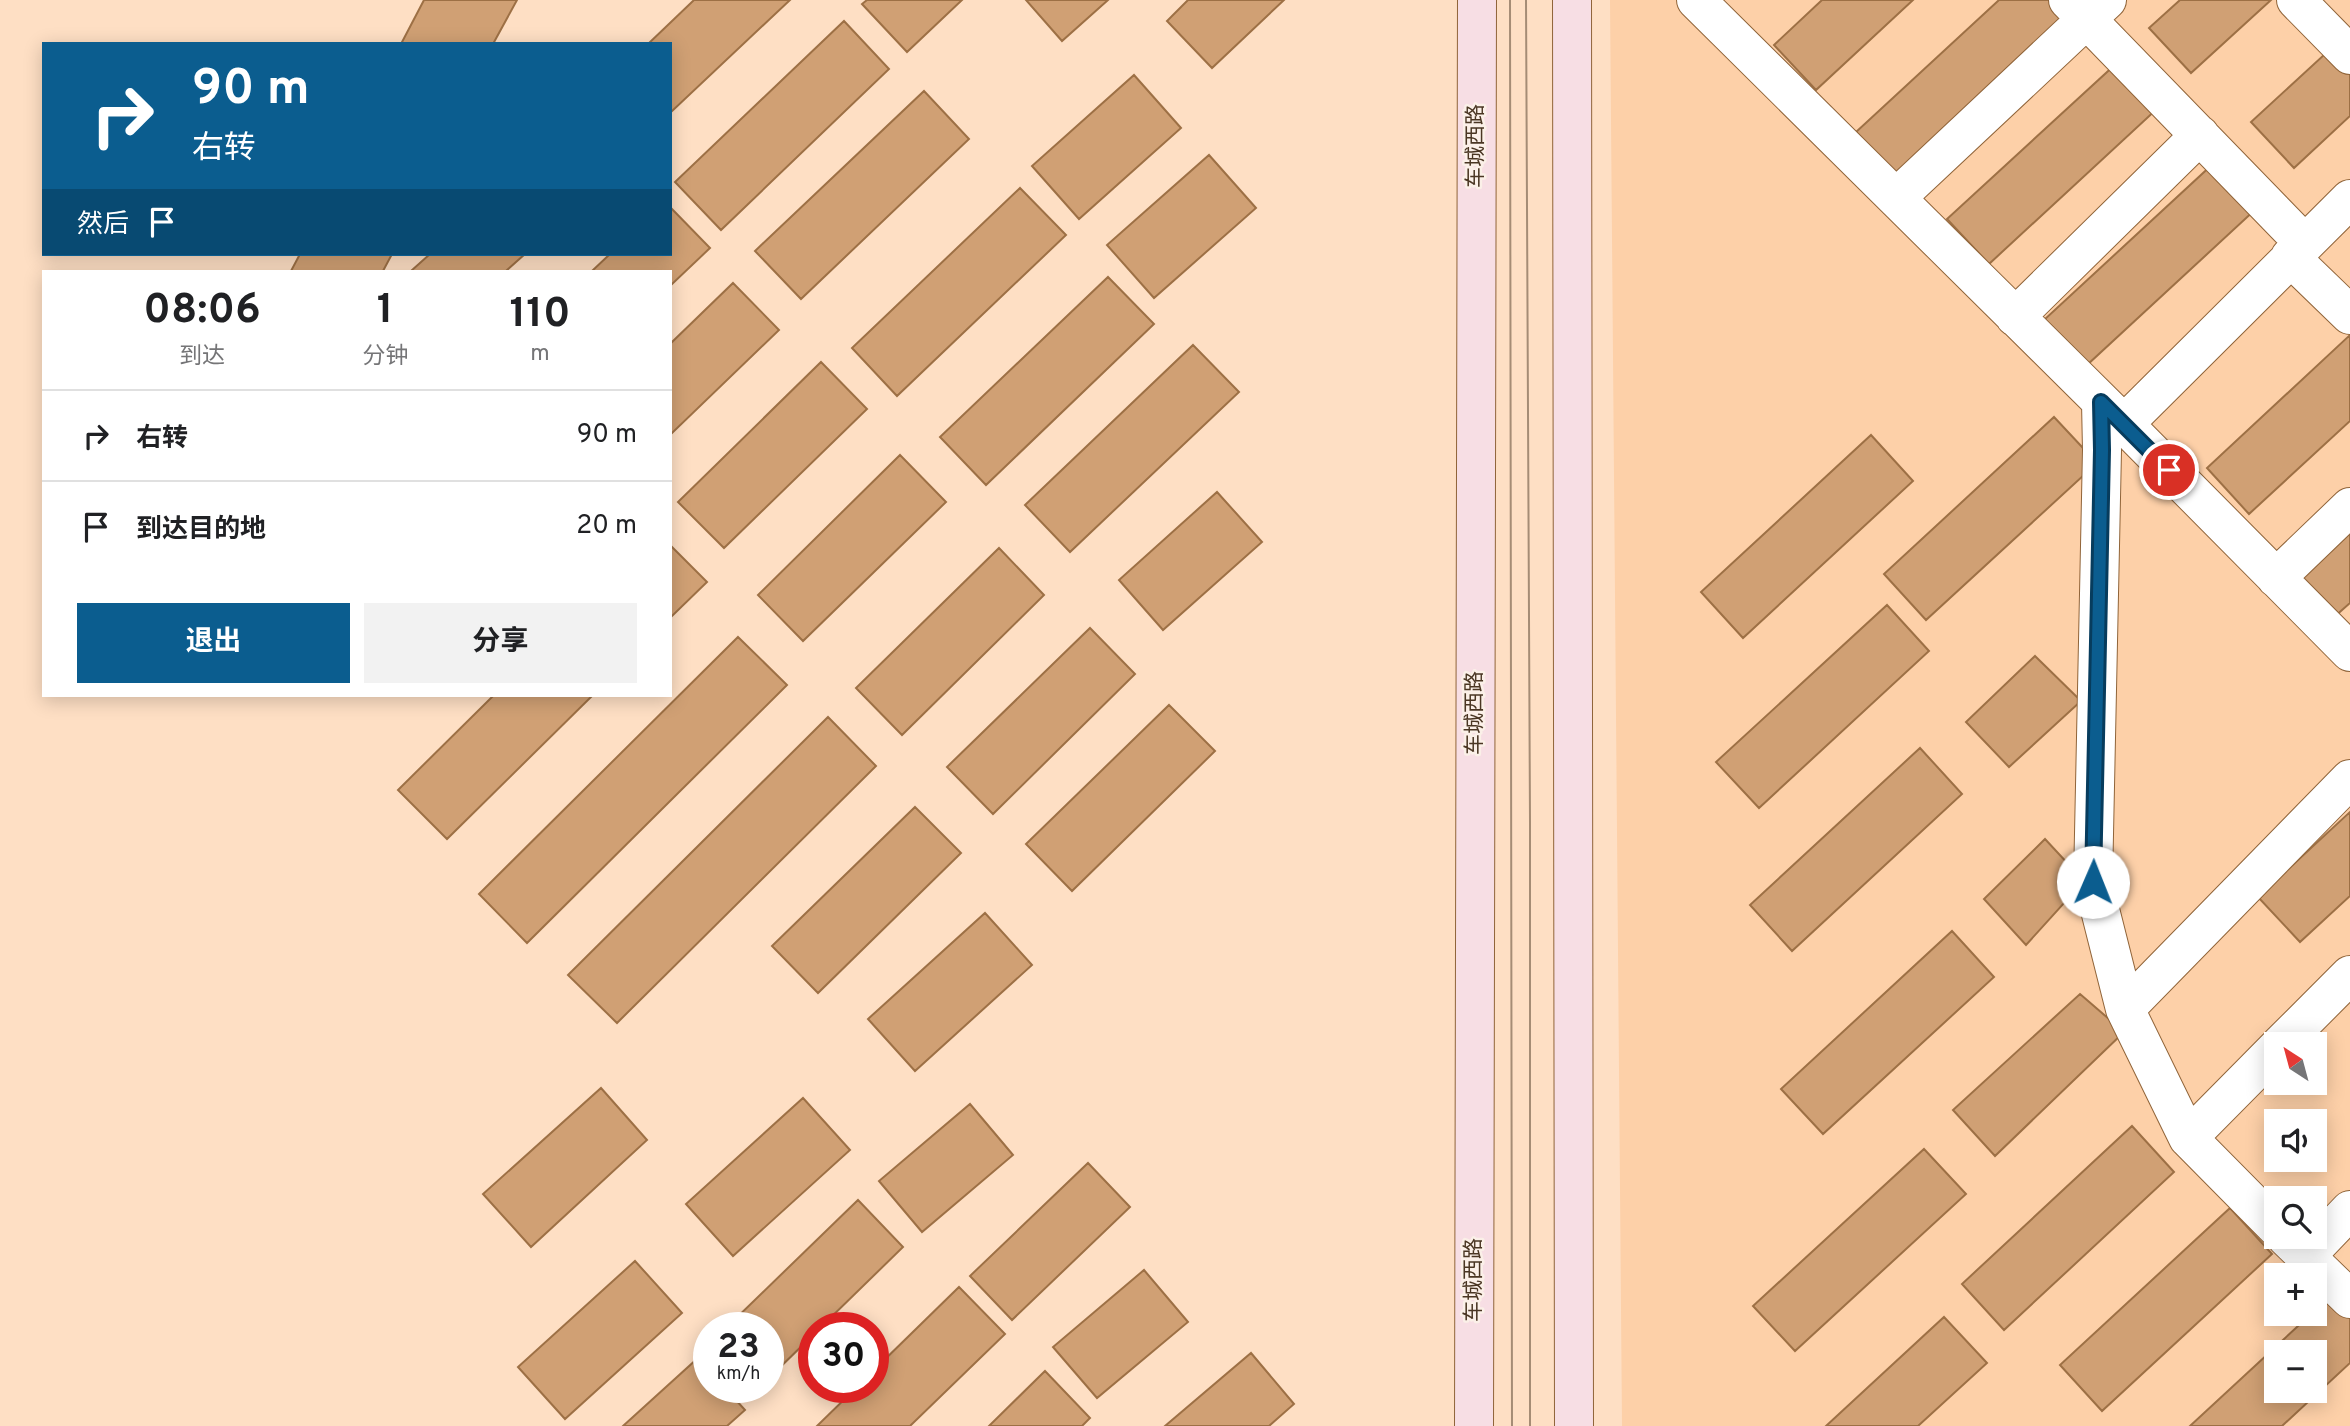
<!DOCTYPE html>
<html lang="zh">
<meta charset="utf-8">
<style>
:root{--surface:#fff;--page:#f2f2f2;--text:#202124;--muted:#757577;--line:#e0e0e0;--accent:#0b5d8f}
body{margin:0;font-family:Overpass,"Noto Sans SC",sans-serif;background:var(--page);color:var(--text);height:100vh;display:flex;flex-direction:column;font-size:26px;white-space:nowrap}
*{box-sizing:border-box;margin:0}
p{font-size:23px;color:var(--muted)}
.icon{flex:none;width:38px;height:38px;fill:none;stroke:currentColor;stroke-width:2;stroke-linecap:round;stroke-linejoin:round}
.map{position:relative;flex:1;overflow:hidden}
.details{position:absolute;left:42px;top:270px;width:630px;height:427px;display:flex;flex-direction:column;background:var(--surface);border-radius:0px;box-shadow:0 4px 18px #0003}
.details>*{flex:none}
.hud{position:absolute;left:42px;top:42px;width:630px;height:214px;border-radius:0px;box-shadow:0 4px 18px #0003;background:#0b5d8f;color:#fff;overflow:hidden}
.needle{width:46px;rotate:324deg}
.tools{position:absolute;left:2264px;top:1032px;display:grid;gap:14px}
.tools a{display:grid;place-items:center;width:63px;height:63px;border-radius:0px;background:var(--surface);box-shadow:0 4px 18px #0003;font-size:35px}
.speed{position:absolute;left:693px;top:1312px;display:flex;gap:14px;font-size:35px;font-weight:700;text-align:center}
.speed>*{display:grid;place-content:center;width:91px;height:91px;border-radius:50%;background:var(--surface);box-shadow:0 4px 18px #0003;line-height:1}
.speed small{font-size:18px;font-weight:400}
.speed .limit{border:10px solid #d22;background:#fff;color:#111}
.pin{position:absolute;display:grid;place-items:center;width:60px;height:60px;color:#fff;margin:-30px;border:4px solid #fff;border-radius:50%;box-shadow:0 2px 7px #0007}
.me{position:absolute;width:77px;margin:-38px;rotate:1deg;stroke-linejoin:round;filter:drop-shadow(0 0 5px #0008)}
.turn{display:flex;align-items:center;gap:24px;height:147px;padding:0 35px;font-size:32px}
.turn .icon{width:91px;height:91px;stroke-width:2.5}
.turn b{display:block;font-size:49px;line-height:60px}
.then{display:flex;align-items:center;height:66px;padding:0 35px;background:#0003;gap:14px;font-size:26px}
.eta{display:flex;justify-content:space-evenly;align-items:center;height:119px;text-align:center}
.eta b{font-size:42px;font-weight:700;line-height:49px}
.button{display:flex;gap:14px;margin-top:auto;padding:14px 35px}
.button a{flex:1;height:80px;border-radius:0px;background:var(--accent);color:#fff;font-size:28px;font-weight:700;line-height:80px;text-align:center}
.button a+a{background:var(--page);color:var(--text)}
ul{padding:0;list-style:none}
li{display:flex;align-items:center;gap:21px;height:91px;padding:0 35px;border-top:2px solid var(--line)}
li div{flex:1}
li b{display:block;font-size:26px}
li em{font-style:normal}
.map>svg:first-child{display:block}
.built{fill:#fdd0a8;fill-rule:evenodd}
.building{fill:#d0a074;stroke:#9d7045;stroke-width:2;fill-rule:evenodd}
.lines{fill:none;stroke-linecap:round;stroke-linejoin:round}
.minor-casing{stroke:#906439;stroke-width:40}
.secondary-casing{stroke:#906439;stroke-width:40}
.minor{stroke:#fff;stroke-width:38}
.secondary{stroke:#f7dee4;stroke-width:38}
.tram{stroke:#a58c75;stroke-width:2}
.route-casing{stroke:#073c5d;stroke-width:18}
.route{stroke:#0b5d8f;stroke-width:12}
.labels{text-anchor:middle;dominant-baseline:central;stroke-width:5;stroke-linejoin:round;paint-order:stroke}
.street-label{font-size:21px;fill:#4a3623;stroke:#fbf0e8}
</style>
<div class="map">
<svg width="2350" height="1426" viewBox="0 0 2350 1426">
<rect width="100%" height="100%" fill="#fedfc4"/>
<path class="built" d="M 1610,0 L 2350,0 L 2350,1426 L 1622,1426 ZM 2277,1045 L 2315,1045 L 2315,1083 L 2277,1083 ZM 2277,1122 L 2315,1122 L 2315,1160 L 2277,1160 ZM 2277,1199 L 2315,1199 L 2315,1237 L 2277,1237 ZM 2277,1276 L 2315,1276 L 2315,1314 L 2277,1314 ZM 2277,1353 L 2315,1353 L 2315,1391 L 2277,1391 Z"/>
<path class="building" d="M 424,0 L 517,0 L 493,44 L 401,44 Z
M 694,0 L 790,0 L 670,113 L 670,44 L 648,44 Z
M 867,0 L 962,0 L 907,52 L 862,4 Z
M 1026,0 L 1108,0 L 1062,41 Z
M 1188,0 L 1284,0 L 1212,68 L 1167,21 Z
M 1822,0 L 1913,0 L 1816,90 L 1774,45 Z
M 1999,0 L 2051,0 L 2069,20 L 1898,177 L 1856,132 Z
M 2180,0 L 2271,0 L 2191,73 L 2149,28 Z
M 844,21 L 889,69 L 721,230 L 675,182 Z
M 2350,31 L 2350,116 L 2294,168 L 2251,122 Z
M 2118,62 L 2159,107 L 1989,264 L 1947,219 Z
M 1134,75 L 1181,128 L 1079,219 L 1032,166 Z
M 924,91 L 969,139 L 801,299 L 755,251 Z
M 1209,155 L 1256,208 L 1154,298 L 1107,245 Z
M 2215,162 L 2257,208 L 2087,365 L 2044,320 Z
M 1020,188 L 1066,235 L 897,396 L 852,348 Z
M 670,207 L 710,248 L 670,286 L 670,271 L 592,271 L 610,254 L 670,254 Z
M 300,254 L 392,254 L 383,271 L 291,271 Z
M 430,254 L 525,254 L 506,271 L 411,271 Z
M 1108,277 L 1154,324 L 986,485 L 940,437 Z
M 733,283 L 779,330 L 670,435 L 670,344 Z
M 2350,335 L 2350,421 L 2249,514 L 2207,468 Z
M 1193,345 L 1239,392 L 1070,552 L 1025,505 Z
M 821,362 L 867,409 L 724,548 L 678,502 Z
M 2054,417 L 2097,463 L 1926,620 L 1884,574 Z
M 1871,435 L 1913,481 L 1743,638 L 1701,592 Z
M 900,455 L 946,502 L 803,641 L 758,595 Z
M 1217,492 L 1262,542 L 1163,630 L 1119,580 Z
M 2350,518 L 2350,603 L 2333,618 L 2291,573 Z
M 670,545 L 707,582 L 670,618 Z
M 999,548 L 1044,595 L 902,735 L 856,688 Z
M 1887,605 L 1929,651 L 1759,808 L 1716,762 Z
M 1090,628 L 1135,674 L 993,814 L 947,767 Z
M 738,637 L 787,685 L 527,943 L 479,894 Z
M 2035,656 L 2081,701 L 2009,767 L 1966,722 Z
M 494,695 L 593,695 L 447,839 L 398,790 Z
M 1169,705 L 1215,751 L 1072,891 L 1026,844 Z
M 828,717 L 876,766 L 617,1023 L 568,975 Z
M 1920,748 L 1962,794 L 1792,951 L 1750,905 Z
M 915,807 L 961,853 L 818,993 L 772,946 Z
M 2350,812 L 2350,896 L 2300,942 L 2258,897 Z
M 2045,839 L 2084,881 L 2026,945 L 1984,899 Z
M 985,913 L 1032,965 L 915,1071 L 868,1019 Z
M 1952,931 L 1994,977 L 1823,1134 L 1781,1089 Z
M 2080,994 L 2124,1032 L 1995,1156 L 1953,1110 Z
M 601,1088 L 647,1140 L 531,1247 L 483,1194 Z
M 803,1098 L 850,1150 L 733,1256 L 686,1204 Z
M 970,1104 L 1013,1155 L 922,1232 L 879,1181 Z
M 2132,1126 L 2174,1172 L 2004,1330 L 1962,1284 Z
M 1924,1149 L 1966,1194 L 1795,1351 L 1753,1306 Z
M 1088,1163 L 1130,1207 L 1012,1320 L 970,1276 Z
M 858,1200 L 903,1247 L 820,1328 L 814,1328 L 814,1334 L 768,1379 L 768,1328 L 726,1328 Z
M 2230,1208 L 2272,1254 L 2102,1411 L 2060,1365 Z
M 635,1261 L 682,1313 L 565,1419 L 518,1367 Z
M 1144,1270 L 1188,1322 L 1097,1398 L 1053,1347 Z
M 959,1287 L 1005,1334 L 910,1426 L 817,1426 L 856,1388 L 873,1388 L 873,1371 Z
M 2331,1296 L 2350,1317 L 2350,1363 L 2282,1426 L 2190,1426 L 2311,1314 L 2315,1314 L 2315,1311 ZM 2277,1353 L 2315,1353 L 2315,1391 L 2277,1391 Z
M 1944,1317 L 1987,1363 L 1918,1426 L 1826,1426 Z
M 1251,1353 L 1294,1404 L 1269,1426 L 1165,1426 Z
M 698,1358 L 709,1370 L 709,1388 L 725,1388 L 745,1410 L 727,1426 L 623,1426 Z
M 1045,1371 L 1090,1418 L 1082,1426 L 989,1426 Z"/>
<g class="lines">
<g class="minor-casing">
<path id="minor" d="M 1696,0 L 2124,424 L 2350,652
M 2068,0 L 2304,243
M 2296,0 L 2350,55
M 1896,198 L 2107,0
M 2290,257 L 2350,315
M 2015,317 L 2200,135
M 2101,402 L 2102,450 L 2093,882 L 2125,1009 L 2188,1138 L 2277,1228
M 2124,424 L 2350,199
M 2276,578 L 2350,507
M 2125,1009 L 2350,779
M 2280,1045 L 2350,975
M 2188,1138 L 2277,1048
M 2286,1237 L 2350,1299
M 2305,1257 L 2350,1210"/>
</g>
<g class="secondary-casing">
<path id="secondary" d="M 1572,0 L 1574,1426
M 1474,1426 L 1477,0"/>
</g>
<use href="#minor" class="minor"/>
<use href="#secondary" class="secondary"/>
<path class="tram" d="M 1510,0 L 1512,1426
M 1526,0 L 1530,823 L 1530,1426"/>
</g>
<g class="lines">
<g class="route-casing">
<path id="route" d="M 2093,882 L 2102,450 L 2101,402 L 2169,470"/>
</g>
<use href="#route" class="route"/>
</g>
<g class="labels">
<g class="street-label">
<text transform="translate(1476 146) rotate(-90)">车城西路</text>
<text transform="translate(1475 713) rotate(-90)">车城西路</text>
<text transform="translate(1474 1280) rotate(-90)">车城西路</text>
</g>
</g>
</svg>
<div class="tools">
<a><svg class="needle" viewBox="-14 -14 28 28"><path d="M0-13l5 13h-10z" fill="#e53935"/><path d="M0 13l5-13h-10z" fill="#757577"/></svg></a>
<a><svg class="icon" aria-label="sound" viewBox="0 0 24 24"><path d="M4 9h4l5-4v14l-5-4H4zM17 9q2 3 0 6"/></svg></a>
<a><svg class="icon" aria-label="search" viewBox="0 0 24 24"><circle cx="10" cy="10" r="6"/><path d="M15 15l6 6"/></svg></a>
<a>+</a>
<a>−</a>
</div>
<div class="speed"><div>23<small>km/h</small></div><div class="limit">30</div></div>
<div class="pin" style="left:2169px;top:470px;background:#d93025"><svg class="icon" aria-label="arrive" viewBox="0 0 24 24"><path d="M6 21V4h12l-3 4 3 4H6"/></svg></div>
<svg class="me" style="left:2093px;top:882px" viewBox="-20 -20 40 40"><circle r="19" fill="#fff"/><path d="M0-13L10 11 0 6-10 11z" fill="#0b5d8f"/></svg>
<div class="hud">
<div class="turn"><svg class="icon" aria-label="right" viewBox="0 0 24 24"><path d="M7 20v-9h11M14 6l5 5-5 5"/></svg><div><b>90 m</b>右转</div></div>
<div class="then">然后<svg class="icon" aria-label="arrive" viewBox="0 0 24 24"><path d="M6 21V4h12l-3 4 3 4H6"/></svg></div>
</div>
<section class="details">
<div class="eta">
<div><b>08:06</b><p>到达</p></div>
<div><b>1</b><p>分钟</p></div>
<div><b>110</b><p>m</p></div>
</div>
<ul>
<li><svg class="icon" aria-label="right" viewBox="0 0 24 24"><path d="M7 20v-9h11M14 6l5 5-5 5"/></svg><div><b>右转</b></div><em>90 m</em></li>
<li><svg class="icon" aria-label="arrive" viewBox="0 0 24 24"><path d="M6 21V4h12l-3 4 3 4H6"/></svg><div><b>到达目的地</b></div><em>20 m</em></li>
</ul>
<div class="button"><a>退出</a><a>分享</a></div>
</section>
</div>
